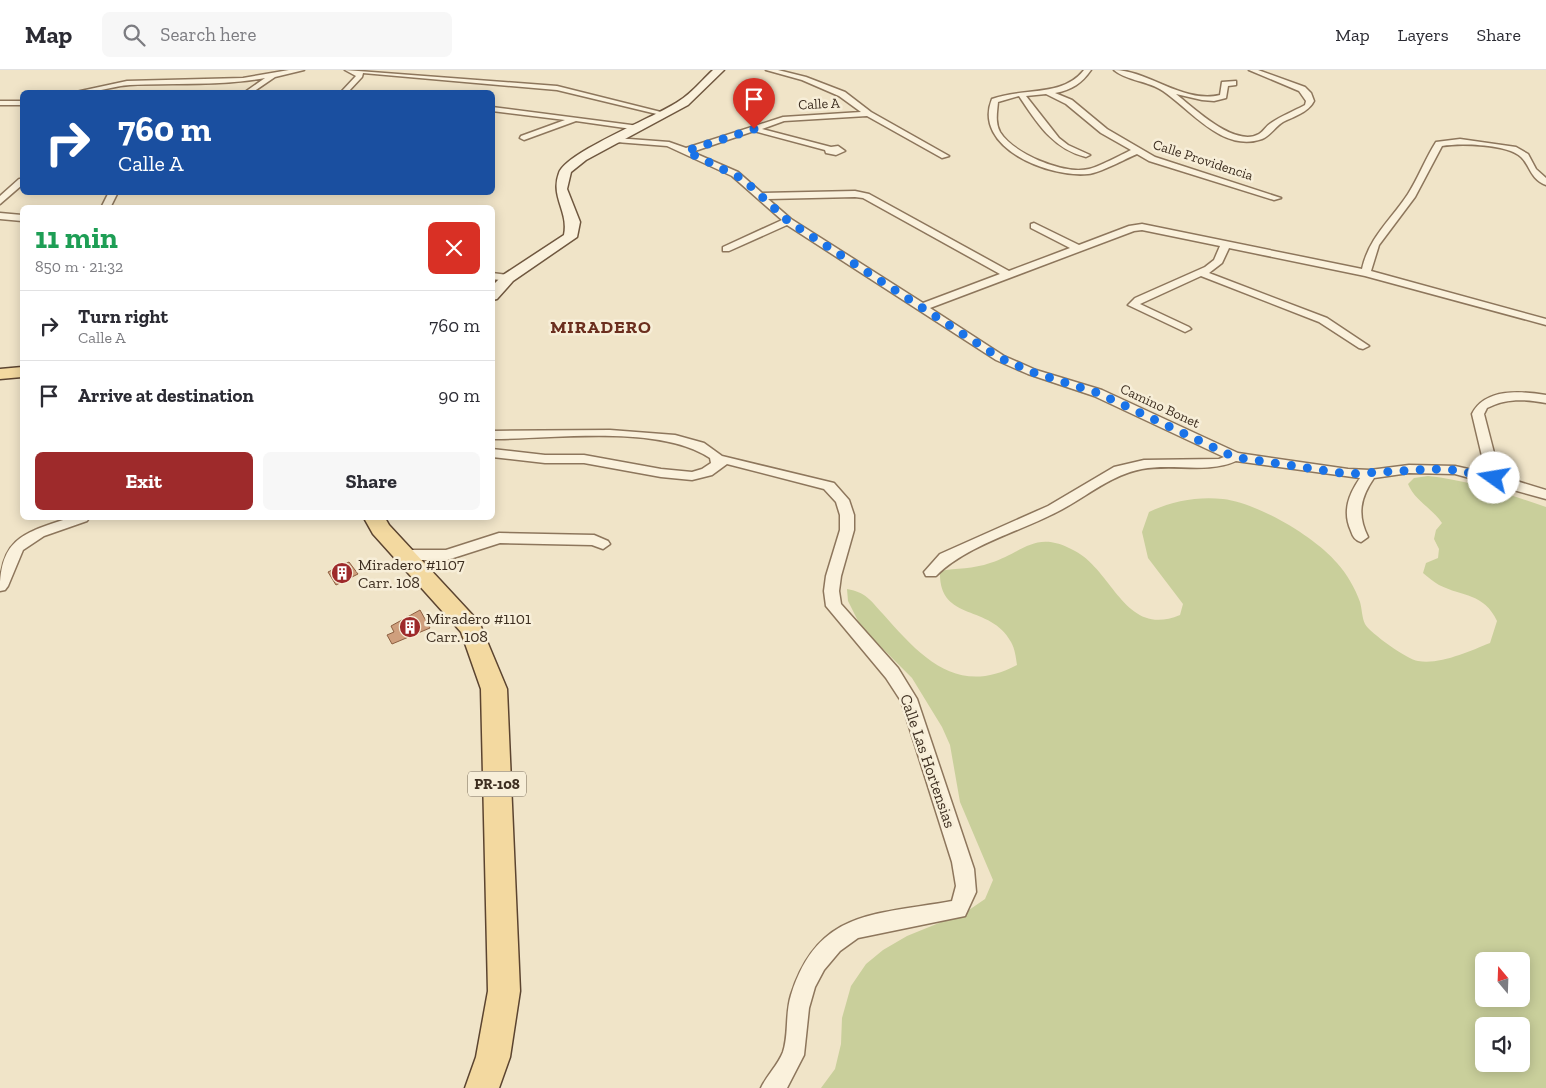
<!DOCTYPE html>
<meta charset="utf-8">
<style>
:root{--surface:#fff;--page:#f7f7f7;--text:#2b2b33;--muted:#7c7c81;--line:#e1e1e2;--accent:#9e2a2b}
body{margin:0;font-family:"Zilla Slab",serif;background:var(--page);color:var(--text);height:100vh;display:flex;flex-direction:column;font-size:19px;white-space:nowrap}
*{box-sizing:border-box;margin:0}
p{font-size:16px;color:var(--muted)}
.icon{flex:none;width:28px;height:28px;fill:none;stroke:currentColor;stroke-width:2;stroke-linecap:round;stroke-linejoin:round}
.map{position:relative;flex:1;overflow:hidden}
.panel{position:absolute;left:20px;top:135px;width:475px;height:315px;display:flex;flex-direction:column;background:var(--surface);border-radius:8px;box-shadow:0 2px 12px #0003}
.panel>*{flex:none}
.banner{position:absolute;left:20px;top:20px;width:475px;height:105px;border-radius:8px;box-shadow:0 2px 12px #0003;background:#1a4fa0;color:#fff;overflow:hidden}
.needle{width:32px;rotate:341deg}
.fabs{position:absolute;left:1475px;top:882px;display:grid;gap:10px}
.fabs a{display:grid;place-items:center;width:55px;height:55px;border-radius:8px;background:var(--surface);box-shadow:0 2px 12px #0003;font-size:25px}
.pin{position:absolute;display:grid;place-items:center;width:42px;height:42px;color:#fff;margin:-51px -21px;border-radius:50% 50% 50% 0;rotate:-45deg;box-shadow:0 0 5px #0007}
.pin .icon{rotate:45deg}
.me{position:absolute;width:55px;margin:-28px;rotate:283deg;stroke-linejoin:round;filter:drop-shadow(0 0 4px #0008)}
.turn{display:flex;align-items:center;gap:18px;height:105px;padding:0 15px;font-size:22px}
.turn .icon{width:65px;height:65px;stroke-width:2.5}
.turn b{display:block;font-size:35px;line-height:42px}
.round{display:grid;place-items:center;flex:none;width:52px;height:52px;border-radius:8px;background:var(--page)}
.overview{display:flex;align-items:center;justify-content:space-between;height:85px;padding:0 15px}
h1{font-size:30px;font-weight:700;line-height:38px;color:#1e9e55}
.cta{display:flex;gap:10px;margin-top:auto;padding:10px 15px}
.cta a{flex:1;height:58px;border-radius:8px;background:var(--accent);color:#fff;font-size:20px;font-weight:700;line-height:58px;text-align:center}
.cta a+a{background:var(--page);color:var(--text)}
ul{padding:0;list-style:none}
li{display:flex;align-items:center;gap:15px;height:70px;padding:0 15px;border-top:1px solid var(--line)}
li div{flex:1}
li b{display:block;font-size:19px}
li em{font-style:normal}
header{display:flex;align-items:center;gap:30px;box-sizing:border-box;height:70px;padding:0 25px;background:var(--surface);border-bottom:1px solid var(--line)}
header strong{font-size:24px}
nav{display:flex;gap:28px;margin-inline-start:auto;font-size:18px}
.search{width:350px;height:45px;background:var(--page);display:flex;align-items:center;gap:12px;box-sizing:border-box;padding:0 18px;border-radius:8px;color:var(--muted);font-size:19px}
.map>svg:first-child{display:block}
.green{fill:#c9cf9b;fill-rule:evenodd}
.building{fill:#cf9f7d;stroke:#8d5f41}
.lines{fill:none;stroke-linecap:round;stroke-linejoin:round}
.minor-casing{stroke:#8d765c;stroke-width:3}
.secondary-casing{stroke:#6f573f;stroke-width:3}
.primary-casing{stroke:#5b4430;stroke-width:3}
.minor{fill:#faf1dc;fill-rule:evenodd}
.secondary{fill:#faf1dc;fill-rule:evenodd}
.primary{fill:#f3d9a0;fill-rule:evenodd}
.route{stroke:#1a73e8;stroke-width:9;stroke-dasharray:0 16.2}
.labels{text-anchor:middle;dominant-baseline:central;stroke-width:5;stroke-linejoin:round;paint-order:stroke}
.far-street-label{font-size:14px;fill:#3d2e20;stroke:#f7eed8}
.shield{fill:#f7eed8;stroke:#756857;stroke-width:1}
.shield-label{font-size:15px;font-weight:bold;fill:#3d2e20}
.poi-label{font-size:16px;fill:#3d2e20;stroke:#f7eed8;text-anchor:start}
.street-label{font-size:16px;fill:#3d2e20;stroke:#f7eed8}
.far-district-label{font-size:18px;font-weight:bold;letter-spacing:1px;fill:#6b2e1e;stroke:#f7eed8}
</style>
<header>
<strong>Map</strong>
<div class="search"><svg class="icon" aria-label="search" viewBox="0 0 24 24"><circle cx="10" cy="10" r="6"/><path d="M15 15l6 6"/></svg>Search here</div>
<nav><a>Map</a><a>Layers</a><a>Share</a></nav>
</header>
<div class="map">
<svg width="1546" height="1018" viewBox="0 0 1546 1018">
<rect width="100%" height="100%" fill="#f0e4c8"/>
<path class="green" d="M 1428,406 C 1468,410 1508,424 1546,437 L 1546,1018 L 821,1018 L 835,999 L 841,974 L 842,948 L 851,916 L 866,894 L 883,880 L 907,866 L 966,842 L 985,829 L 993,810 L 960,732 L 950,675 L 942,657 L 912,608 L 861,557 L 848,531 L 847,519 C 867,523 869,529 883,544 C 921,587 957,627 1017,595 C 1016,588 1015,579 1011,572 C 990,533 938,553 940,501 C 956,498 974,499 990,493 C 1025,482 1035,459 1075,481 C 1114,502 1125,568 1180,545 L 1183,534 L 1148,488 L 1142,462 L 1149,442 C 1171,431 1199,426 1223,429 C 1258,433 1315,467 1337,493 C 1347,504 1355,518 1360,532 C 1362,539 1362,548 1365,554 C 1370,563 1408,590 1418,591 C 1440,595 1470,581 1490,573 L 1497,551 C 1484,523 1463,527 1439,515 C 1434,512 1428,507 1423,503 L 1426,493 L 1438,488 L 1439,479 L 1434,469 L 1436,460 L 1442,453 C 1432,438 1415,431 1408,414 L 1414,408 ZM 1484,891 L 1521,891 L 1521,929 L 1484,929 ZM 1484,956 L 1521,956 L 1521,994 L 1484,994 Z"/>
<path class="building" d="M 349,492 L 358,504 L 336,515 L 328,502 Z
M 420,540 L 430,558 L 392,574 L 387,565 L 394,562 L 391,556 Z"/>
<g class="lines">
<g class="minor-casing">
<path id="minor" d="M 289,0 L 304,0 L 275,7 L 253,22 L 245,22 L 265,8 C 221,16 175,13 130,15 C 112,16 94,24 76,22 L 127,11 L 243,8 Z
M 345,0 L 557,16 L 669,44 L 665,46 L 557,20 L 363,3 L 362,7 L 348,22 L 341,22 L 356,6 Z
M 766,0 L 778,0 L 806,7 L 845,22 L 871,42 L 949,86 L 942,88 L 867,46 L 784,51 L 762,59 L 831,77 L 838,76 L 845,81 L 836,85 L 826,83 L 825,80 L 754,61 L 692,82 L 738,102 L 762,123 L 855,121 L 869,124 L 1009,201 L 1070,178 L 1031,158 L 1031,154 L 1034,153 L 1079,175 L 1129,156 L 1142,154 L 1362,199 C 1369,167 1391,150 1408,124 C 1419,107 1425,89 1436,72 L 1460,69 L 1516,77 L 1528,84 L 1536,99 L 1546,108 L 1546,115 C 1530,109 1530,95 1521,87 C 1507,74 1460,73 1442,76 L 1415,127 L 1379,175 L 1371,201 L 1546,249 L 1546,255 L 1365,206 L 1229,178 L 1222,193 L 1209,203 L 1327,248 L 1369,276 L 1363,279 L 1359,278 L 1319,252 L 1201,206 L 1140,234 L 1189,257 L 1191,259 L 1185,262 L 1128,235 L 1135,228 L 1205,197 L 1214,190 L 1220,176 L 1142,160 L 1134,161 L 930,238 L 1004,286 L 1036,300 L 1102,320 L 1238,383 L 1348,399 L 1370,400 L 1409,395 L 1455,396 L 1486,403 L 1472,344 C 1485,318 1521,321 1546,325 L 1546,333 C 1525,329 1506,328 1487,338 L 1484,344 L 1500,406 L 1546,420 L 1546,429 L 1455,404 L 1409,403 L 1374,408 C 1360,428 1357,445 1368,467 L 1361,472 C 1355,470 1353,467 1351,461 C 1342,441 1349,424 1360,408 L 1236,391 C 1207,404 1173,393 1142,399 C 1110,405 1085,428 1057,442 C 1019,462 967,475 936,506 L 926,506 L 924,502 L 940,484 L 1048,436 L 1114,397 L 1144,390 L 1219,389 L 1224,387 L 1094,326 L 1028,304 L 996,290 L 787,155 L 729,181 L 723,181 L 723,177 L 782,150 L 732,106 L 667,76 L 616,72 L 612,70 L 616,68 L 669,72 L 686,78 L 783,47 L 861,42 L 839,26 L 802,10 ZM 855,127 L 863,128 L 1000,204 L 923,233 L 791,149 L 768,129 Z
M 1084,0 L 1091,0 C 1082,13 1072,20 1055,23 L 1072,30 L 1107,59 L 1155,87 L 1281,128 L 1274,130 L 1149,91 L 1137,84 C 1125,89 1100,103 1088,104 C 1050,108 972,78 992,29 C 1023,17 1062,28 1084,0 ZM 1046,24 L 1066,34 L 1101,63 L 1131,80 C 1121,85 1098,97 1089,99 C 1064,105 1014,84 1000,62 C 995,52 997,43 998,32 L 1019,26 C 1037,53 1053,79 1086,87 L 1090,85 L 1068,75 L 1059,68 L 1026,26 Z
M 1114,0 C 1148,0 1183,34 1220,25 L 1222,12 L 1236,11 L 1236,15 L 1228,16 L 1226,28 L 1214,31 L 1202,30 L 1176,24 C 1194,38 1235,78 1259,64 C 1264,61 1266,56 1271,53 C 1281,46 1294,41 1305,35 L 1306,31 L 1299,21 L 1249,0 L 1258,0 L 1305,17 L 1311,23 L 1314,31 C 1309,42 1293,47 1283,52 C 1275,57 1270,66 1262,69 C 1223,83 1191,40 1163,21 C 1149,11 1127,11 1114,0 Z
M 0,31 L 22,31 L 22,35 L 0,35 Z
M 492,37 L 639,56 L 643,58 L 639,60 L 576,51 L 524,70 L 520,68 L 521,66 L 565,50 L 492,41 Z
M 19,109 L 22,109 L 22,115 L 0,134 L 0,126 Z
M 109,122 L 118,122 L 110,138 L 101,138 Z
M 0,143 L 22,145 L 22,151 L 0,149 Z
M 492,203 L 508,205 L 513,208 L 508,211 L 492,209 Z
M 610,360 L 675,365 L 704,373 L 722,386 L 834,413 L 849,430 L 854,445 L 854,460 L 841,506 L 839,521 L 841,534 L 898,598 L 917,629 L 974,799 L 976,822 L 965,846 L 858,868 L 840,881 L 824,900 L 815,917 L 809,938 L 804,985 L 787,1018 L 761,1018 C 767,1005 778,995 783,982 C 789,964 785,944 791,925 C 818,839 876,845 952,831 L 956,816 L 952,792 L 901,631 L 886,608 L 826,536 L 824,521 L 826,506 L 840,460 L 840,445 L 836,432 L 824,419 L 727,394 L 712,405 L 692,410 L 661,407 L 584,393 L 545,393 L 492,387 L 492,379 L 545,385 L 584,385 L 661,399 L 692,402 L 702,399 L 711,393 L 710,388 C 659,354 553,369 492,369 L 492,361 Z
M 69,448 L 89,448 L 87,451 L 44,466 L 23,480 L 8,516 L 5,520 L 0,521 C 0,468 24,463 69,448 Z
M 499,463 L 594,465 L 608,471 L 610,474 L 603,479 L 592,475 L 500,473 L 447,490 L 404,490 L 397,485 L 404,480 L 446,480 Z"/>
</g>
<g class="secondary-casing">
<path id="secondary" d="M 713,0 L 724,0 L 688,35 L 586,90 L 571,102 L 567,119 L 580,152 L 577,167 L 513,211 L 497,229 L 492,230 L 492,216 L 503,205 L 564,165 C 569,141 550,127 559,103 C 566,82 658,46 679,31 C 692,23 702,10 713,0 Z"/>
</g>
<g class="primary-casing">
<path id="primary" d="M 22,297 L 22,307 L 0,309 L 0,299 Z
M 364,448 L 385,448 L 389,455 L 479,552 L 507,619 L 520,921 L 510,987 L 499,1018 L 465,1018 L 476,987 L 488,921 L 481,619 L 461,562 L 373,464 Z"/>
</g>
<use href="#minor" class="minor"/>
<use href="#secondary" class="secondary"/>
<use href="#primary" class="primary"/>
</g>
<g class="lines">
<path class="route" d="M 754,59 L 686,81 L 743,109 L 788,151 L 1000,288 L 1032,302 L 1098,323 L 1234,387 L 1348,404 L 1433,399 L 1455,400 L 1494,408"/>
</g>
<defs>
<g id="building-disc" transform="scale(1.125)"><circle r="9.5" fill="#9e2a2b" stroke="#f7eed8"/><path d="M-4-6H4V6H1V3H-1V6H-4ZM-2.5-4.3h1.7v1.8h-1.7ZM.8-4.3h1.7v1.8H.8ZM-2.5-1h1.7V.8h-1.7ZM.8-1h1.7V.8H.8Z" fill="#fff"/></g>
</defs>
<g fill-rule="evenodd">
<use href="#building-disc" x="342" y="503"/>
<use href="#building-disc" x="410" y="557"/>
</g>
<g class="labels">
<g class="far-street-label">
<text transform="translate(819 34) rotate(-3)">Calle A</text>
<text transform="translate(1203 90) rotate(18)">Calle Providencia</text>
<text transform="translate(1160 336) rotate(25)">Camino Bonet</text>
</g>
<rect class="shield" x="468" y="701.5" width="58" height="25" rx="4"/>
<g class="shield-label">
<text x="497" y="714">PR-108</text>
</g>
<g class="poi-label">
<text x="358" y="494">Miradero #1107<tspan x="358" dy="18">Carr. 108</tspan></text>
<text x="426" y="548">Miradero #1101<tspan x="426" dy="18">Carr. 108</tspan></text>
</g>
<g class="street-label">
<text transform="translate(928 691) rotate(71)">Calle Las Hortensias</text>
</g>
<g class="far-district-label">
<text x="601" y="257">MIRADERO</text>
</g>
</g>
</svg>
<div class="fabs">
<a><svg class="needle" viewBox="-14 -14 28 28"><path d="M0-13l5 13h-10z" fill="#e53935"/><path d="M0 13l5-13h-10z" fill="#7c7c81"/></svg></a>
<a><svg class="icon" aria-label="sound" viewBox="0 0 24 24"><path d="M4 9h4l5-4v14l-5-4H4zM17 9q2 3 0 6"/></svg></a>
</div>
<div class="pin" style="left:754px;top:59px;background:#d93025"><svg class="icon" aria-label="arrive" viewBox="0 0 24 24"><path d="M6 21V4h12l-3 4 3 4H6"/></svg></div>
<svg class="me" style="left:1494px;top:408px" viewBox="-20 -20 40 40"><circle r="19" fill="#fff"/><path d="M0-13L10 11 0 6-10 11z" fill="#1a73e8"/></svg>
<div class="banner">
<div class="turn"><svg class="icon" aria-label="right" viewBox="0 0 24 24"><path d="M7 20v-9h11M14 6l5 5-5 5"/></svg><div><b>760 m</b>Calle A</div></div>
</div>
<section class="panel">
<div class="overview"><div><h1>11 min</h1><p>850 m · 21:32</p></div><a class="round" style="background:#d93025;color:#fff"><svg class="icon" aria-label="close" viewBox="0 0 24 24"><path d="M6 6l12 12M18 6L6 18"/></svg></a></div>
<ul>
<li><svg class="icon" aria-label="right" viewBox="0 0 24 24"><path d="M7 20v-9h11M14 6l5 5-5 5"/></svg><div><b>Turn right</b><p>Calle A</p></div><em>760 m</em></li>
<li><svg class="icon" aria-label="arrive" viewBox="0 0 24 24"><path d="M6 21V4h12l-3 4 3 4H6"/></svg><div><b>Arrive at destination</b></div><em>90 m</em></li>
</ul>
<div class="cta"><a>Exit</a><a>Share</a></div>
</section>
</div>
